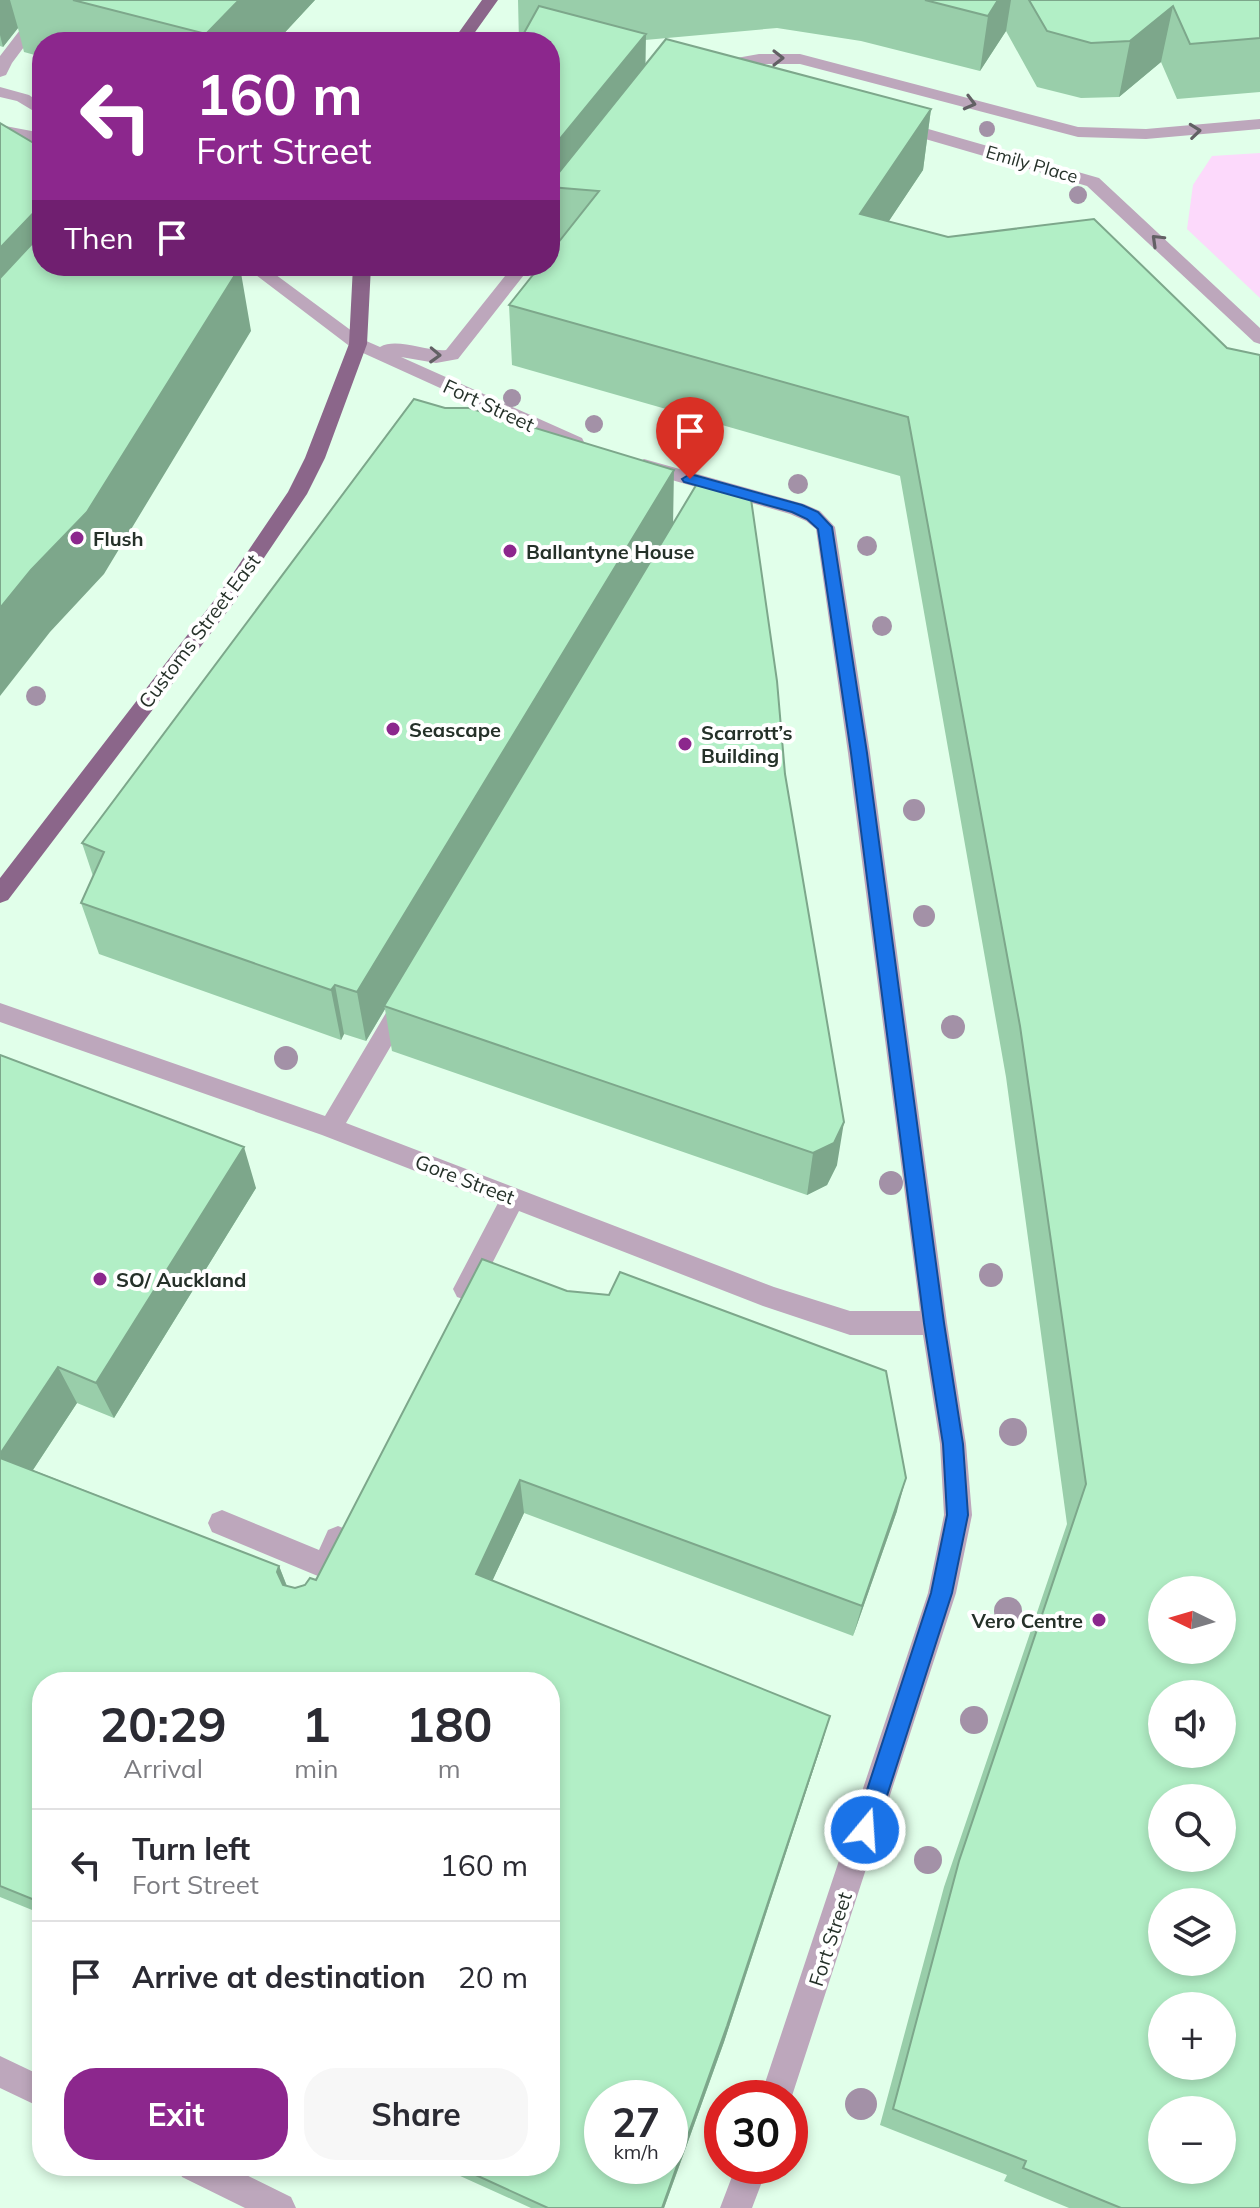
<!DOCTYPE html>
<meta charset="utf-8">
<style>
:root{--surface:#fff;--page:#f7f7f7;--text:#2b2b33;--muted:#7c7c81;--line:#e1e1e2;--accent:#8c278d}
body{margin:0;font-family:Mulish,sans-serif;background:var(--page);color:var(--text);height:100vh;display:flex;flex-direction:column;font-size:30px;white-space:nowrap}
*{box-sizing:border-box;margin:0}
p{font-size:26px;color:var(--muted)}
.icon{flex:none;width:44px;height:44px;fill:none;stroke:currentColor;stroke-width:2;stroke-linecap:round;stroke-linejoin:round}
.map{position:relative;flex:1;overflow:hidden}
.details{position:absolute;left:32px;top:1672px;width:528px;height:504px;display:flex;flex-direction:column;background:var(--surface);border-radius:32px;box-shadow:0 4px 12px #0003}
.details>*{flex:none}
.hud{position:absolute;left:32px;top:32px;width:528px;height:244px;border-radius:32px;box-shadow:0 4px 12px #0003;background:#8c278d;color:#fff;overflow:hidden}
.needle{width:52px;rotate:275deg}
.fabs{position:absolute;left:1148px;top:1576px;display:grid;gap:16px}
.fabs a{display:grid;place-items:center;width:88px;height:88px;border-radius:50%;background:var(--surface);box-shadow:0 4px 12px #0003;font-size:40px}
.speed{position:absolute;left:584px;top:2080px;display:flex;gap:16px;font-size:40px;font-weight:700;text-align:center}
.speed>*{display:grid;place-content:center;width:104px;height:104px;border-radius:50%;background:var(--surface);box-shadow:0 4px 12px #0003;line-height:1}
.speed small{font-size:20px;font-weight:400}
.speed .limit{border:12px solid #d22;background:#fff;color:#111}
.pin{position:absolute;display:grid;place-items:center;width:68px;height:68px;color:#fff;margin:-82px -34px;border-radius:50% 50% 50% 0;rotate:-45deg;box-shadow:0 0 8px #0007}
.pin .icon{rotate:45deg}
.me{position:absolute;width:88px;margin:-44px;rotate:18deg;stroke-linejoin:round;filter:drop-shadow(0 0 6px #0008)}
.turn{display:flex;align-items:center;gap:28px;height:168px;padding:0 32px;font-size:36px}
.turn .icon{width:104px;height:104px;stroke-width:2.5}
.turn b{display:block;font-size:56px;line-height:68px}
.then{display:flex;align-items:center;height:76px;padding:0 32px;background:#0003;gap:16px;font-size:30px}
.eta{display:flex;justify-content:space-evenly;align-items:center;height:136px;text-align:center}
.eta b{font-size:48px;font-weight:700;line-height:56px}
.action{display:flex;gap:16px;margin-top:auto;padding:16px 32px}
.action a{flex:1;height:92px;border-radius:32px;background:var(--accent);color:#fff;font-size:32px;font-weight:700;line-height:92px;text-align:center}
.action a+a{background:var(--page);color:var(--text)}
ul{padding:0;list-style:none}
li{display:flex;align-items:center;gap:24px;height:112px;padding:0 32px;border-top:2px solid var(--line)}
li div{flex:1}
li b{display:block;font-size:30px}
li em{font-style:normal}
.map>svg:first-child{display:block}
.green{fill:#fcd9fb}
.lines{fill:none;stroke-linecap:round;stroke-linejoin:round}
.minor{fill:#bda7bc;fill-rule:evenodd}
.major{fill:#8b668a;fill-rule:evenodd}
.tree{fill:#a391a7}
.wall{fill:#99ceaa}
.shaded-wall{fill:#7da78b}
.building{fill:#b2efc6;stroke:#7da78b;stroke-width:2;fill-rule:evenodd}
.oneway{stroke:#626064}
.route{fill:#1a73e8;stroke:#114b97;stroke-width:2}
.poi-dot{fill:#8c278d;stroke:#fff;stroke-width:3}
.labels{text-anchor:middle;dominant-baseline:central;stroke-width:8;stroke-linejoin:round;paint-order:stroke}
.far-street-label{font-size:18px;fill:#253129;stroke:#fff}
.street-label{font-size:20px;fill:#253129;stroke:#fff}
.poi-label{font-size:20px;font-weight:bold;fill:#253129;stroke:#fff;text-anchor:start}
</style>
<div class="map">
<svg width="1260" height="2208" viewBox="0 0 1260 2208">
<rect width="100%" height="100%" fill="#e1ffea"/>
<path class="green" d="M 1260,153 L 1260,298 L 1187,229 L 1193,185 L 1212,156 Z"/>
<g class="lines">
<path class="minor" d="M 43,0 L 59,0 L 12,63 L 6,75 L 0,77 L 0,56 Z
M 759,54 L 800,54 L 1078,127 L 1146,129 L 1260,119 L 1260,129 L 1146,139 L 1078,137 L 800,64 L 759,64 L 714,72 L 706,67 L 714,62 Z
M 0,87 L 29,95 L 42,104 L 42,116 L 17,101 L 0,97 Z
M 897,120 L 1099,178 L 1260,328 L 1260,344 L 1254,342 L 1087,186 L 891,129 L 889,125 Z
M 0,125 L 42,133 L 42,143 L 0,135 Z
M 244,266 L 264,266 L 364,340 L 380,347 C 397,337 426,352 446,350 L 513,266 L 531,266 L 458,359 L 436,363 L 401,357 L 582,438 L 584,442 L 575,448 L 568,446 L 352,348 Z
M 644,459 L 804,504 L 820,511 L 835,527 L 870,753 L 947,1323 L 966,1444 L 972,1515 L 956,1593 L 790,2102 L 790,2098 L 760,2098 L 928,1593 L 944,1515 L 940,1444 L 923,1335 L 850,1335 L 763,1306 L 519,1211 L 475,1297 L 466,1300 L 457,1297 L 453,1289 L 498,1203 L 322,1135 L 0,1022 L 0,1003 L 325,1116 L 396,996 L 404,994 L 412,996 L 416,1003 L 346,1123 L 774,1287 L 850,1311 L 920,1311 L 848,753 L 816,529 L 806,521 L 790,514 L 637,470 L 634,465 Z
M 222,1510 L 319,1550 L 328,1530 L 338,1526 L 348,1530 L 352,1539 L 335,1575 L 325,1579 L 212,1532 L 208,1523 L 212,1514 Z
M 0,2056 L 42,2076 L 42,2108 L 0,2088 Z
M 177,2166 L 228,2166 L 291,2197 L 296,2208 L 245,2208 L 182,2177 Z
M 736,2166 L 768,2166 L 752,2208 L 720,2208 Z"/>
<path class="major" d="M 482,0 L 498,0 L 468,42 L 452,42 Z
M 353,266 L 371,266 L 367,344 L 325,458 L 307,494 L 233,604 L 8,900 L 0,903 L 0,878 L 219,594 L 288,492 L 305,458 L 349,344 Z"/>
</g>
<g class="tree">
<circle cx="987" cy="129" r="8"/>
<circle cx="1078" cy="195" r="9"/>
<circle cx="512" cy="398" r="9"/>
<circle cx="594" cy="424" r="9"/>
<circle cx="685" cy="455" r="10"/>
<circle cx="798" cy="484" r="10"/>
<circle cx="867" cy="546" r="10"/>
<circle cx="882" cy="626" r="10"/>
<circle cx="36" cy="696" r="10"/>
<circle cx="914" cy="810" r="11"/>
<circle cx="924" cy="916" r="11"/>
<circle cx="953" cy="1027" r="12"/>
<circle cx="286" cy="1058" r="12"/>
<circle cx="891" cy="1183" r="12"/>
<circle cx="991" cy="1275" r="12"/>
<circle cx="1013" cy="1432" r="14"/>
<circle cx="1008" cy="1611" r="14"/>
<circle cx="974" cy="1720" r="14"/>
<circle cx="928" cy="1860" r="14"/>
<circle cx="861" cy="2104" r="16"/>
</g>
<path class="wall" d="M 0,0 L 315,0 L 276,42 L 42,42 L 42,57 L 24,52 L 18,28 L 3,47 L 0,46 Z
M 518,0 L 1260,0 L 1260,92 L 1177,99 L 1161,62 L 1119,97 L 1081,98 L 1037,87 L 1006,31 L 980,71 L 861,41 L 777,28 L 645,40 L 645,65 L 931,109 L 923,170 L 888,222 L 1260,2208 L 1069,2208 L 1004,2181 L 1007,2175 L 880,2125 L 944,1887 L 1067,1524 L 1006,1077 L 900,476 L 512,365 L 509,305 L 554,248 L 550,248 L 550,42 L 519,42 Z
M 673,523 L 785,774 L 837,1165 L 827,1185 L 807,1195 L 392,1051 L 385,1009 L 366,1041 L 344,1034 L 341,1040 L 99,954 L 81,903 L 93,876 L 82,843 Z
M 0,1055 L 256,1188 L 114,1418 L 77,1403 L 33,1470 L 279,1566 L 287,1586 L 295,1588 L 316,1580 L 482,1259 L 897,1511 L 853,1636 L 524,1513 L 492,1581 L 830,1716 L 822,1743 L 724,2042 L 664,2208 L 531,2208 L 438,2166 L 550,2166 L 42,1682 L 42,1914 L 0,1897 Z"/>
<path class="shaded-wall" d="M 0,0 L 10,0 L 18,28 L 3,47 L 0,35 Z
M 239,0 L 315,0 L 276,42 L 208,42 L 206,34 Z
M 998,0 L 1011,0 L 1006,31 L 980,71 L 988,16 Z
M 1173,6 L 1161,62 L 1119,97 L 1130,41 Z
M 646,34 L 645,94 L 550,187 L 550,151 Z
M 931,109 L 923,170 L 853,275 L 860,214 Z
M 42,204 L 42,266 L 0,331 L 0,248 Z
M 240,267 L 251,331 L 104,574 L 50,632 L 0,696 L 0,608 Z
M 674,470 L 673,526 L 384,1006 L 385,1009 L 366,1041 L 357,992 Z
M 335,985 L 344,1034 L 341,1040 L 331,990 Z
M 844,1122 L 837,1165 L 827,1185 L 807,1195 L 813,1153 Z
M 244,1147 L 256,1188 L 114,1418 L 96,1383 Z
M 58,1367 L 77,1403 L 19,1491 L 0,1461 L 0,1454 Z
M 906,1478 L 897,1511 L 853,1636 L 862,1606 Z
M 520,1480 L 524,1513 L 481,1605 L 476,1574 Z
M 279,1566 L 291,1597 L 289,1603 L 277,1572 Z
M 830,1716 L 822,1743 L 724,2042 L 664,2208 L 662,2208 Z"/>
<path class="building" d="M 73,0 L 239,0 L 206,34 Z
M 925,0 L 998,0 L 988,16 Z
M 1029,0 L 1260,0 L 1260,38 L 1190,44 L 1173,6 L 1130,41 L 1091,43 L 1047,31 Z
M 539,6 L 646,34 L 550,151 L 550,42 L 519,42 Z
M 666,39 L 931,109 L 860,214 L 948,237 L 1094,219 L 1227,348 L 1260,355 L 1260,2208 L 1121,2208 L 1023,2168 L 1026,2161 L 893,2109 L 959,1861 L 1086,1484 L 1020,1026 L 908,417 L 509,305 L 540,266 L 550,266 L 550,253 L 599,191 L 550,187 L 550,177 L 556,176 ZM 1162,1590 L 1222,1590 L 1222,1650 L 1162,1650 ZM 1162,1694 L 1222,1694 L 1222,1754 L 1162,1754 ZM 1162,1798 L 1222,1798 L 1222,1858 L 1162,1858 ZM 1162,1902 L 1222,1902 L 1222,1962 L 1162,1962 ZM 1162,2006 L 1222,2006 L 1222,2066 L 1162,2066 ZM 1162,2110 L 1222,2110 L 1222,2170 L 1162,2170 Z
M 0,123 L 42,148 L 42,204 L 0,248 Z
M 42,233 L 42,266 L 238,266 L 240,267 L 87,512 L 31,570 L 0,608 L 0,278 Z
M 414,399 L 445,408 L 469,408 L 674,470 L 357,992 L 335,985 L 331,990 L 81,903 L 104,852 L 82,843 Z
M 703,478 L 750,492 L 777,681 L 785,774 L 844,1122 L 834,1143 L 813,1153 L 384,1006 L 698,482 Z
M 0,1055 L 244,1147 L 96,1383 L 58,1367 L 0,1454 Z
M 482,1259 L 567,1291 L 609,1295 L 620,1272 L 886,1371 L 906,1478 L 862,1606 L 520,1480 L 476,1574 L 830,1716 L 727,2026 L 662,2208 L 548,2208 L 456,2166 L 550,2166 L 550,1682 L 42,1682 L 42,1903 L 0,1886 L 0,1458 L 279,1566 L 277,1572 L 283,1585 L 295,1588 L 305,1585 L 310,1578 L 316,1580 ZM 602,2098 L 670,2098 L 670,2166 L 602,2166 Z"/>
<defs><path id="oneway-chevron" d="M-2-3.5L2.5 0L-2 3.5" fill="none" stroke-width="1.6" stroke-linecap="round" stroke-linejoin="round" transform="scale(2)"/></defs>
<g class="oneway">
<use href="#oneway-chevron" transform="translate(778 58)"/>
<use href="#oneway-chevron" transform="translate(970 103) rotate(15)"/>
<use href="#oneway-chevron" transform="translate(1195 131) rotate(-6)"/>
<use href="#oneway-chevron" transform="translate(1157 240) rotate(-136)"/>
<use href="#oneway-chevron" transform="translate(435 355) rotate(2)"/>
</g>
<path class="route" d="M 690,474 L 802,505 L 818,512 L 832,527 L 867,753 L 944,1323 L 963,1444 L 968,1515 L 952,1593 L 876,1830 L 873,1838 L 865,1841 L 857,1838 L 854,1830 L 931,1593 L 947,1515 L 943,1444 L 924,1323 L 851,753 L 818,529 L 807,519 L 792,512 L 684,482 L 682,479 Z"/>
<g class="poi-dot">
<circle cx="77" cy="538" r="8"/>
<circle cx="510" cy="551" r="8"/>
<circle cx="393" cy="729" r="8"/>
<circle cx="685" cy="744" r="8"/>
<circle cx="100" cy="1279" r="8"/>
<circle cx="1099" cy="1620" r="8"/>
</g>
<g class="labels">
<g class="far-street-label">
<text transform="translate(1032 164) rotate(16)">Emily Place</text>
</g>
<g class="street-label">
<text transform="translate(489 405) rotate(25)">Fort Street</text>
<text transform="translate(199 631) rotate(-53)">Customs Street East</text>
<text transform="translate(465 1179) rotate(21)">Gore Street</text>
<text transform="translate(830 1939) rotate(-72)">Fort Street</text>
</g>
<g class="poi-label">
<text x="93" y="538">Flush</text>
<text x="526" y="551">Ballantyne House</text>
<text x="409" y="729">Seascape</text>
<text x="701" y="732">Scarrott’s<tspan x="701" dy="23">Building</tspan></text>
<text x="116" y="1279">SO/ Auckland</text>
<text x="1083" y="1620" text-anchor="end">Vero Centre</text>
</g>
</g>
</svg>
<div class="fabs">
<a><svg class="needle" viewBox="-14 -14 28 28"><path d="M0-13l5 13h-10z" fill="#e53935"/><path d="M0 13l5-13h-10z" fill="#7c7c81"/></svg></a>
<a><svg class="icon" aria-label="sound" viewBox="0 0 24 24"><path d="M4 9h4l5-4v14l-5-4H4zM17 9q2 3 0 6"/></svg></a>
<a><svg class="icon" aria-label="search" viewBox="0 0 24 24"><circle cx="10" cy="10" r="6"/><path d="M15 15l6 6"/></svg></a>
<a><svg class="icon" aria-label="layers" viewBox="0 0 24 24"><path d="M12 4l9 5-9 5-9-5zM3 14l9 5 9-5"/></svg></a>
<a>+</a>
<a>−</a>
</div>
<div class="speed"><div>27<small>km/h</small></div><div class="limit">30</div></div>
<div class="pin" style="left:690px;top:479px;background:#d93025"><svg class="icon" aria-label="arrive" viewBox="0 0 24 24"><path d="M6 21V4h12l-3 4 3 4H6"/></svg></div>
<svg class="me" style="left:865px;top:1830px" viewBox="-20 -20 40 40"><circle r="17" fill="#1a73e8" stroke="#fff" stroke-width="3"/><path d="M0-11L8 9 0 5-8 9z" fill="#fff"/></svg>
<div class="hud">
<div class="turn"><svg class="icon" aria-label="left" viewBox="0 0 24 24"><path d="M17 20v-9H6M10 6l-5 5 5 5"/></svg><div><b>160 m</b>Fort Street</div></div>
<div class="then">Then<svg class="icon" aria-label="arrive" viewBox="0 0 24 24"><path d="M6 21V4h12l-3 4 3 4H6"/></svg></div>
</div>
<section class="details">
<div class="eta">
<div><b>20:29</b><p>Arrival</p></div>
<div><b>1</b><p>min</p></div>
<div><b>180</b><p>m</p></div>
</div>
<ul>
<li><svg class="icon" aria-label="left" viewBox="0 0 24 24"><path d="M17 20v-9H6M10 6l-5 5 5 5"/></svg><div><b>Turn left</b><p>Fort Street</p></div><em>160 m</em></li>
<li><svg class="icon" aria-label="arrive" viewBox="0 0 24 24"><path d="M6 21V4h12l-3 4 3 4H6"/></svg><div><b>Arrive at destination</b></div><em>20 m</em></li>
</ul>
<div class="action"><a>Exit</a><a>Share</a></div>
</section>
</div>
